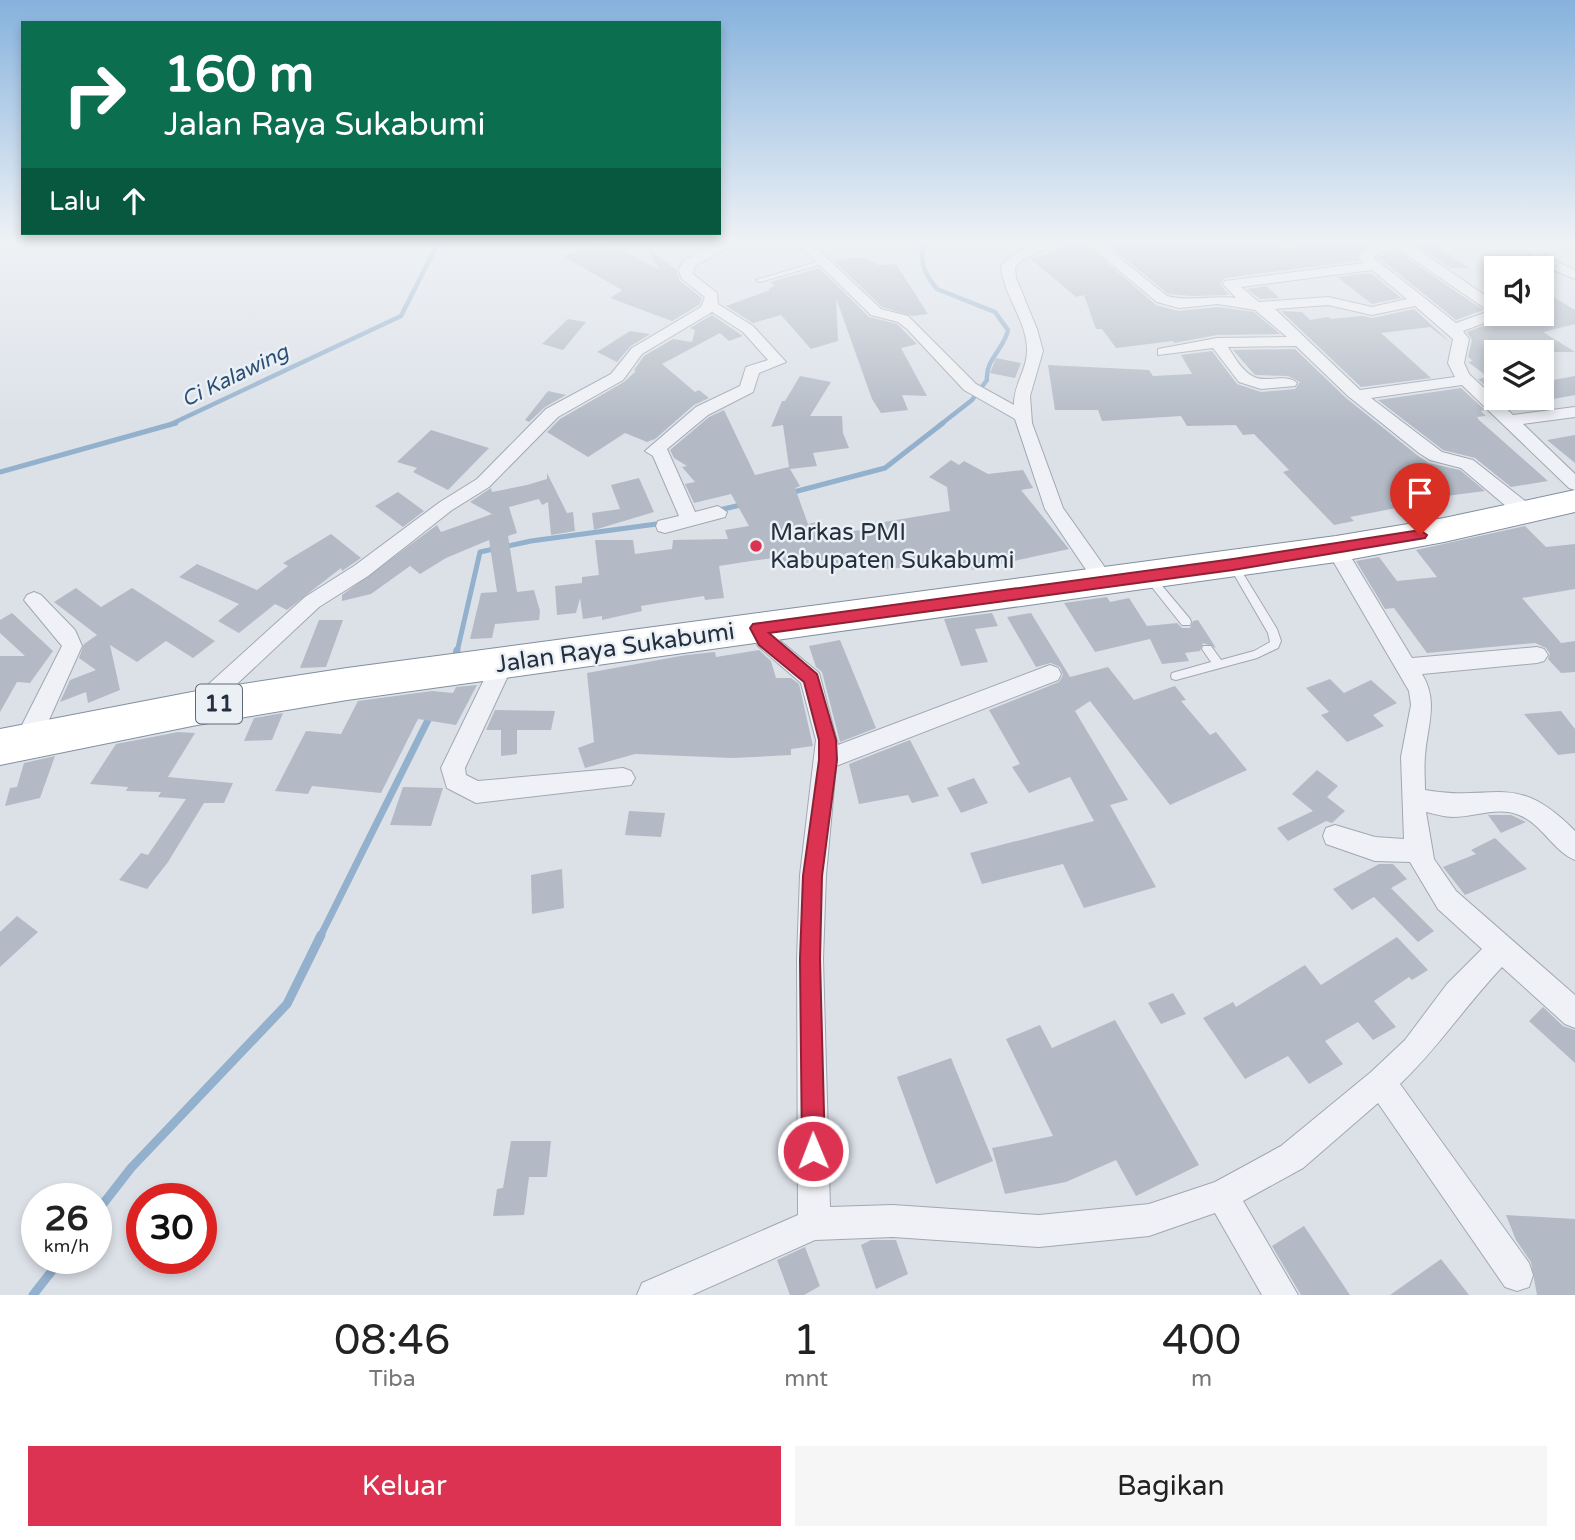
<!DOCTYPE html>
<html lang="id">
<style>
:root{--surface:#fff;--page:#f6f6f6;--text:#222;--muted:#767676;--accent:#db3351}
body{margin:0;font-family:"Varela Round",sans-serif;background:var(--page);color:var(--text);height:100vh;display:flex;flex-direction:column;font-size:26px;white-space:nowrap}
*{box-sizing:border-box;margin:0}
p{font-size:23px;color:var(--muted)}
.icon{flex:none;width:38px;height:38px;fill:none;stroke:currentColor;stroke-width:2;stroke-linecap:round;stroke-linejoin:round}
.map{position:relative;height:1295px;overflow:hidden}
.details{display:flex;flex-direction:column;background:var(--surface);flex:1}
.details>*{flex:none}
.hud{position:absolute;left:21px;top:21px;width:700px;height:214px;border-radius:0px;box-shadow:0 4px 10px #0003;background:#0b6e4f;color:#fff;overflow:hidden}
.fabs{position:absolute;left:1484px;top:256px;display:grid;gap:14px}
.fabs a{display:grid;place-items:center;width:70px;height:70px;border-radius:0px;background:var(--surface);box-shadow:0 4px 10px #0003;font-size:35px}
.speed{position:absolute;left:21px;top:1183px;display:flex;gap:14px;font-size:35px;font-weight:700;text-align:center}
.speed>*{display:grid;place-content:center;width:91px;height:91px;border-radius:50%;background:var(--surface);box-shadow:0 4px 10px #0003;line-height:1}
.speed small{font-size:18px;font-weight:400}
.speed .limit{border:10px solid #d22;background:#fff;color:#111}
.pin{position:absolute;display:grid;place-items:center;width:60px;height:60px;color:#fff;margin:-72px -30px;border-radius:50% 50% 50% 0;rotate:-45deg;box-shadow:0 0 7px #0007}
.pin .icon{rotate:45deg}
.me{position:absolute;width:77px;margin:-38px;rotate:359deg;stroke-linejoin:round;filter:drop-shadow(0 0 5px #0008)}
.turn{display:flex;align-items:center;gap:24px;height:147px;padding:0 28px;font-size:32px}
.turn .icon{width:91px;height:91px;stroke-width:2.5}
.turn b{display:block;font-size:49px;line-height:60px}
.then{display:flex;align-items:center;height:66px;padding:0 28px;background:#0003;gap:14px;font-size:26px}
.eta{display:flex;justify-content:space-evenly;align-items:center;height:119px;text-align:center}
.eta b{font-size:42px;font-weight:600;line-height:49px}
.cta{display:flex;gap:14px;margin-top:auto;padding:14px 28px}
.cta a{flex:1;height:80px;border-radius:0px;background:var(--accent);color:#fff;font-size:28px;font-weight:600;line-height:80px;text-align:center}
.cta a+a{background:var(--page);color:var(--text)}
.map>svg:first-child{display:block}
.lines{fill:none;stroke-linecap:round;stroke-linejoin:round}
.stream-far3{stroke:#93b0cc;stroke-width:4.5}
.stream-far2{stroke:#93b0cc;stroke-width:5}
.stream-far1{stroke:#93b0cc;stroke-width:7}
.stream{stroke:#93b0cc;stroke-width:9}
.building{fill:#b3bac5}
.lane-casing{stroke:#a1a8b2;stroke-width:2}
.street-casing{stroke:#a1a8b2;stroke-width:2}
.highway-casing{stroke:#828fa0;stroke-width:2}
.lane{fill:#eff1f6;fill-rule:evenodd}
.street{fill:#eff1f6;fill-rule:evenodd}
.highway{fill:#fff;fill-rule:evenodd}
.route{fill:#db3351;stroke:#8e2135;stroke-width:2}
.poi-dot{fill:#db3351;stroke:#ebf0f5;stroke-width:2.5}
.labels{text-anchor:middle;dominant-baseline:central;stroke-width:5;stroke-linejoin:round;paint-order:stroke}
.far-water-label{font-size:21px;font-style:italic;fill:#2b4f77;stroke:#ebf0f5}
.shield{fill:#ebf0f5;stroke:#606976;stroke-width:2}
.shield-label{font-size:23px;font-weight:bold;fill:#242f3f}
.poi-label{font-size:24px;fill:#242f3f;stroke:#ebf0f5;text-anchor:start}
.street-label{font-size:24px;fill:#242f3f;stroke:#ebf0f5}
</style>
<div class="map">
<svg width="1575" height="1295" viewBox="0 0 1575 1295">
<rect width="100%" height="100%" fill="#dce1e8"/>
<g class="lines">
<path class="stream-far3" d="M 926,243 C 917,259 926,276 937,289 L 995,312 L 1008,330 C 1004,349 985,360 987,380 L 972,400 L 940,425
M 169,425 L 401,316 L 438,243"/>
<path class="stream-far2" d="M 0,472 L 176,423
M 790,493 L 885,468 L 943,423
M 715,511 L 745,504
M 457,652 L 480,552 L 531,541 L 664,523"/>
<path class="stream-far1" d="M 455,659 L 457,650
M 320,937 L 431,714"/>
<path class="stream" d="M 96,1213 L 131,1168 L 287,1004 L 321,935
M 33,1295 L 62,1258"/>
</g>
<path class="building" d="M 599,243 L 607,243 L 660,270 L 648,252 L 651,249 L 676,270 L 680,281 L 702,298 L 699,305 L 672,321 L 610,298 L 622,290 L 563,256 Z
M 1061,243 L 1084,243 L 1156,305 L 1178,311 L 1218,307 L 1254,312 L 1280,334 L 1217,335 L 1174,343 L 1173,341 L 1116,348 L 1102,329 L 1096,329 L 1084,295 L 1076,297 L 1031,259 L 1062,249 L 1058,246 Z
M 1106,243 L 1280,243 L 1281,249 L 1288,252 L 1301,243 L 1372,243 L 1359,251 L 1358,261 L 1225,278 L 1220,284 L 1229,295 L 1192,296 L 1168,294 Z
M 1414,243 L 1433,243 L 1469,268 L 1450,268 Z
M 1394,249 L 1483,310 L 1456,320 L 1378,257 Z
M 850,258 L 867,258 L 879,265 L 896,264 L 928,314 L 912,316 L 882,307 L 834,261 Z
M 819,268 L 869,317 L 897,324 L 917,344 L 901,348 L 927,396 L 902,395 L 908,410 L 881,413 L 872,399 L 836,298 L 838,341 L 811,349 L 781,315 L 753,323 L 726,306 L 770,290 L 769,288 L 775,286 L 770,282 Z
M 1371,273 L 1401,298 L 1372,304 L 1337,277 Z
M 1267,286 L 1279,298 L 1260,299 L 1247,289 Z
M 1542,290 L 1575,310 L 1575,324 L 1543,332 L 1575,352 L 1496,352 L 1496,396 L 1478,379 L 1488,377 L 1468,362 L 1473,361 L 1468,357 L 1472,340 L 1467,332 L 1501,319 L 1504,313 L 1542,313 Z
M 1414,309 L 1450,342 L 1430,327 L 1381,333 L 1431,378 L 1361,387 L 1281,311 L 1302,312 L 1310,320 L 1328,317 L 1331,319 L 1362,316 L 1373,318 Z
M 712,315 L 743,336 L 729,341 L 720,333 L 662,364 L 695,392 L 699,390 L 709,398 L 694,405 L 655,439 L 647,442 L 625,433 L 588,457 L 547,432 L 560,419 L 624,382 L 636,371 L 634,370 L 644,356 L 673,339 L 692,342 L 695,330 L 690,328 Z
M 568,319 L 586,322 L 563,350 L 542,344 Z
M 630,331 L 650,334 L 631,346 L 617,362 L 597,352 Z
M 1295,349 L 1346,398 L 1417,455 L 1429,463 L 1460,470 L 1485,491 L 1391,503 L 1396,508 L 1350,517 L 1354,521 L 1334,525 L 1283,472 L 1289,470 L 1254,434 L 1243,435 L 1236,425 L 1187,426 L 1181,416 L 1102,421 L 1098,410 L 1055,410 L 1048,365 L 1149,370 L 1153,376 L 1192,374 L 1181,355 L 1212,351 L 1237,384 L 1261,392 L 1295,389 L 1300,382 L 1288,376 L 1255,375 L 1233,350 Z
M 996,358 L 1021,363 L 1015,378 L 990,373 Z
M 800,376 L 831,382 L 810,416 L 842,416 L 843,433 L 849,448 L 813,453 L 817,466 L 790,469 L 800,486 L 795,488 L 808,524 L 817,522 L 821,535 L 861,530 L 860,526 L 950,511 L 947,487 L 929,477 L 951,460 L 959,465 L 964,461 L 988,474 L 1023,470 L 1033,488 L 1021,490 L 1069,549 L 973,570 L 968,563 L 871,570 L 870,563 L 832,567 L 830,559 L 784,567 L 781,557 L 751,561 L 719,566 L 724,598 L 705,600 L 704,596 L 659,603 L 641,606 L 642,611 L 602,620 L 602,616 L 583,619 L 580,598 L 576,613 L 557,615 L 555,586 L 582,583 L 582,577 L 599,575 L 595,540 L 633,540 L 635,554 L 672,549 L 673,540 L 728,539 L 725,530 L 749,526 L 731,494 L 694,503 L 685,484 L 695,482 L 682,467 L 687,466 L 674,458 L 670,450 L 709,417 L 724,410 L 755,475 L 789,467 L 783,425 L 771,427 L 782,401 L 785,401 Z
M 1575,376 L 1575,395 L 1542,401 L 1542,382 Z
M 1461,388 L 1485,410 L 1481,411 L 1486,416 L 1477,417 L 1479,420 L 1548,481 L 1511,487 L 1475,458 L 1443,450 L 1378,400 Z
M 548,391 L 566,395 L 545,407 L 529,422 L 525,420 Z
M 431,430 L 489,448 L 448,490 L 413,472 L 417,468 L 397,462 Z
M 1575,435 L 1575,463 L 1547,440 Z
M 547,473 L 567,513 L 573,512 L 575,531 L 551,535 L 548,502 L 542,505 L 539,499 L 509,507 L 517,533 L 508,536 L 517,592 L 534,590 L 540,611 L 539,620 L 495,624 L 492,638 L 470,639 L 481,593 L 497,592 L 489,540 L 446,558 L 420,574 L 410,566 L 371,594 L 342,601 L 342,595 L 437,525 L 441,532 L 492,514 L 470,502 L 491,488 L 492,492 L 527,485 L 547,479 Z
M 639,478 L 654,512 L 594,530 L 592,513 L 620,509 L 611,485 Z
M 398,492 L 424,511 L 403,527 L 375,506 Z
M 1525,526 L 1546,547 L 1575,544 L 1575,589 L 1522,598 L 1561,643 L 1575,641 L 1575,672 L 1561,673 L 1548,659 L 1550,654 L 1546,648 L 1535,643 L 1427,653 L 1394,608 L 1385,609 L 1356,561 L 1379,557 L 1397,581 L 1437,577 L 1416,550 Z
M 331,534 L 361,558 L 342,571 L 341,568 L 287,610 L 275,604 L 239,633 L 218,621 L 239,604 L 179,577 L 197,564 L 257,590 L 288,566 L 283,563 Z
M 76,588 L 101,607 L 132,588 L 215,641 L 193,658 L 166,641 L 137,662 L 110,645 L 120,690 L 88,703 L 86,692 L 60,702 L 70,680 L 96,670 L 79,658 L 84,644 L 97,635 L 54,602 Z
M 1107,597 L 1110,602 L 1129,598 L 1147,626 L 1177,623 L 1182,628 L 1190,628 L 1193,621 L 1198,620 L 1216,648 L 1203,643 L 1200,651 L 1185,653 L 1189,661 L 1162,664 L 1150,639 L 1095,652 L 1064,603 Z
M 12,613 L 53,651 L 30,683 L 17,682 L 0,712 L 0,656 L 25,656 L 0,633 L 0,620 Z
M 992,613 L 998,626 L 975,629 L 988,662 L 961,666 L 944,619 Z
M 1031,613 L 1070,677 L 1108,667 L 1134,700 L 1175,686 L 1186,700 L 1181,701 L 1210,735 L 1216,732 L 1247,770 L 1170,805 L 1090,701 L 1075,711 L 1128,800 L 1110,805 L 1156,887 L 1084,908 L 1063,864 L 982,884 L 970,853 L 1094,821 L 1070,777 L 1029,793 L 1012,767 L 1020,764 L 989,710 L 1059,682 L 1063,675 L 1060,667 L 1051,663 L 1036,667 L 1007,617 Z
M 319,620 L 343,620 L 326,667 L 300,668 Z
M 840,640 L 876,728 L 840,742 L 822,672 L 816,667 L 809,646 Z
M 759,650 L 771,661 L 776,678 L 791,678 L 799,684 L 813,746 L 791,749 L 791,755 L 733,758 L 635,754 L 585,768 L 578,748 L 594,742 L 587,673 L 686,655 L 715,652 L 716,657 Z
M 1330,679 L 1344,693 L 1371,680 L 1397,703 L 1373,715 L 1384,726 L 1347,742 L 1321,715 L 1329,712 L 1306,688 Z
M 477,685 L 456,725 L 418,719 L 381,793 L 312,786 L 308,794 L 275,791 L 306,731 L 341,734 L 358,701 L 432,691 L 453,693 L 456,687 Z
M 495,710 L 555,711 L 551,730 L 517,730 L 517,754 L 501,756 L 501,730 L 486,730 Z
M 1561,711 L 1575,729 L 1575,753 L 1558,755 L 1524,714 Z
M 283,713 L 272,740 L 244,741 L 254,718 Z
M 178,732 L 195,733 L 168,777 L 233,783 L 224,803 L 204,803 L 168,862 L 147,889 L 119,880 L 141,853 L 148,855 L 186,799 L 158,797 L 161,792 L 126,791 L 128,787 L 90,784 L 116,744 Z
M 910,740 L 939,796 L 912,803 L 908,795 L 859,804 L 849,764 Z
M 55,756 L 40,798 L 5,806 L 10,788 L 17,787 L 24,763 Z
M 1317,770 L 1338,786 L 1327,797 L 1345,811 L 1332,823 L 1326,821 L 1288,841 L 1277,828 L 1313,811 L 1292,794 Z
M 974,778 L 988,803 L 961,813 L 947,788 Z
M 403,787 L 443,788 L 431,826 L 390,825 Z
M 629,811 L 665,813 L 661,837 L 625,835 Z
M 1488,815 L 1511,815 L 1526,822 L 1501,833 Z
M 1495,838 L 1527,869 L 1465,895 L 1443,867 L 1476,854 L 1471,850 Z
M 1379,864 L 1393,864 L 1407,879 L 1391,888 L 1434,931 L 1418,942 L 1374,897 L 1352,910 L 1333,889 Z
M 562,869 L 564,908 L 532,914 L 531,875 Z
M 17,916 L 38,932 L 0,967 L 0,932 Z
M 1397,937 L 1428,970 L 1412,980 L 1409,977 L 1374,1001 L 1396,1027 L 1373,1040 L 1358,1022 L 1325,1041 L 1343,1064 L 1309,1084 L 1288,1056 L 1245,1079 L 1203,1018 L 1233,1002 L 1236,1007 L 1305,965 L 1321,985 Z
M 1173,993 L 1186,1014 L 1161,1024 L 1148,1003 Z
M 1543,1007 L 1563,1026 L 1575,1030 L 1575,1063 L 1529,1021 Z
M 1115,1020 L 1199,1165 L 1136,1196 L 1116,1160 L 1066,1182 L 1005,1194 L 992,1148 L 1053,1136 L 1006,1039 L 1040,1025 L 1052,1048 Z
M 951,1058 L 993,1161 L 936,1184 L 897,1077 Z
M 511,1141 L 551,1141 L 547,1177 L 529,1177 L 524,1215 L 493,1216 L 497,1189 L 503,1188 Z
M 1506,1215 L 1575,1219 L 1575,1295 L 1537,1295 L 1531,1262 L 1516,1240 Z
M 1304,1226 L 1350,1295 L 1301,1295 L 1272,1246 Z
M 871,1240 L 896,1240 L 908,1274 L 876,1289 L 861,1245 Z
M 805,1247 L 820,1286 L 804,1295 L 790,1295 L 777,1260 Z
M 1441,1259 L 1469,1295 L 1390,1295 Z"/>
<g class="lines">
<g class="lane-casing">
<path id="lane" d="M 823,260 L 826,262 L 825,263 L 760,282 L 756,280 Z
M 1233,560 L 1236,562 L 1277,629 L 1281,641 L 1278,648 L 1257,658 L 1176,680 L 1172,679 L 1171,676 L 1172,673 L 1211,662 L 1202,649 L 1203,646 L 1211,646 L 1221,660 L 1254,651 L 1270,642 L 1268,633 L 1228,564 Z
M 1150,574 L 1153,575 L 1190,619 L 1191,622 L 1190,625 L 1182,625 L 1147,581 L 1145,578 Z"/>
</g>
<g class="street-casing">
<path id="street" d="M 718,243 L 730,246 L 695,266 L 693,274 L 717,293 L 718,304 L 753,326 L 786,362 L 759,373 L 753,392 L 708,415 L 667,449 L 695,512 L 718,506 L 727,512 L 725,517 L 665,533 L 658,531 L 656,526 L 658,521 L 679,516 L 653,456 L 645,451 L 696,407 L 740,386 L 746,367 L 768,360 L 743,332 L 712,312 L 642,354 L 623,380 L 558,417 L 489,487 L 452,510 L 368,576 L 319,607 L 206,713 L 198,716 L 190,713 L 187,707 L 190,701 L 305,597 L 354,566 L 440,502 L 477,479 L 546,409 L 611,374 L 632,348 L 701,307 L 705,297 L 682,279 L 678,269 L 685,260 Z
M 797,243 L 811,243 L 881,309 L 908,316 L 976,384 L 1014,405 C 1013,386 1027,370 1027,351 C 1028,322 1003,295 1001,266 C 1016,249 1037,243 1058,243 L 1023,260 L 1015,267 L 1016,278 L 1037,329 L 1043,351 L 1030,396 L 1032,423 L 1063,508 L 1111,576 L 1114,581 L 1111,586 L 1097,586 L 1045,509 L 1015,419 L 964,390 L 907,329 L 898,322 L 871,315 Z
M 1086,243 L 1101,243 L 1167,296 C 1189,302 1213,295 1236,298 L 1223,284 L 1225,281 L 1364,263 L 1359,258 L 1361,252 L 1379,243 L 1409,243 L 1496,303 L 1496,313 L 1502,313 L 1500,317 L 1463,331 L 1469,339 L 1464,363 L 1469,374 L 1513,415 L 1575,407 L 1575,417 L 1523,424 L 1575,474 L 1575,490 L 1569,488 L 1462,385 L 1371,398 L 1442,452 L 1473,460 L 1534,508 L 1536,513 L 1534,518 L 1520,518 L 1461,468 L 1430,460 L 1419,453 L 1348,396 L 1296,346 L 1228,347 C 1235,358 1242,371 1254,377 C 1267,383 1286,373 1297,383 L 1295,386 L 1261,389 L 1239,382 L 1213,348 L 1158,355 L 1158,349 L 1217,338 L 1287,337 L 1255,310 L 1218,304 L 1179,308 L 1157,302 ZM 1394,246 L 1486,309 L 1487,312 L 1456,323 L 1373,257 ZM 1372,270 L 1407,299 L 1372,307 L 1328,297 L 1259,302 L 1241,287 ZM 1328,305 L 1372,315 L 1415,306 L 1453,339 L 1448,363 L 1455,377 L 1360,390 L 1275,309 Z
M 1283,243 L 1298,243 L 1289,249 L 1284,248 Z
M 1518,243 L 1533,243 L 1551,259 L 1575,270 L 1575,279 L 1541,265 Z
M 1336,542 L 1343,544 L 1412,658 L 1537,647 L 1544,649 L 1548,655 L 1544,661 L 1537,663 L 1422,674 C 1439,702 1427,726 1425,756 C 1424,767 1425,779 1425,790 C 1495,803 1514,769 1575,831 L 1575,860 C 1553,851 1542,824 1519,815 C 1499,806 1474,817 1453,817 C 1445,817 1435,814 1426,812 L 1434,859 L 1456,891 L 1575,995 L 1575,1028 L 1565,1024 L 1502,967 C 1466,1005 1438,1048 1400,1084 L 1529,1263 L 1533,1275 L 1529,1287 L 1517,1291 L 1505,1287 L 1378,1103 L 1303,1168 L 1243,1201 L 1298,1295 L 1262,1295 L 1215,1213 L 1149,1236 L 1039,1247 L 893,1237 L 815,1240 L 692,1295 L 637,1295 L 642,1283 L 798,1215 L 797,959 L 800,875 L 816,740 L 801,683 L 758,646 L 748,628 L 751,622 L 765,622 L 772,634 L 819,673 L 838,745 L 1050,665 L 1058,668 L 1061,674 L 1058,680 L 836,766 L 826,875 L 823,959 L 830,1207 L 893,1205 L 1039,1215 L 1149,1204 L 1215,1182 L 1281,1146 L 1371,1072 L 1405,1040 L 1447,984 L 1482,949 L 1438,909 L 1410,862 L 1375,861 L 1326,844 L 1323,836 L 1326,828 L 1335,825 L 1375,837 L 1404,839 L 1401,757 L 1411,705 L 1409,691 L 1326,549 Z
M 34,592 L 41,595 L 75,630 L 82,646 L 36,749 L 28,752 L 20,749 L 17,742 L 22,725 L 62,646 L 24,600 L 27,595 Z
M 503,654 L 511,657 L 514,663 L 465,768 L 466,775 L 478,781 L 623,768 L 631,771 L 635,778 L 631,785 L 476,803 L 447,788 L 441,768 L 495,657 Z"/>
</g>
<g class="highway-casing">
<path id="highway" d="M 1575,490 L 1575,512 L 1444,542 L 1336,562 L 347,700 L 197,725 L 0,765 L 0,729 L 197,691 L 347,668 L 1336,536 L 1444,518 Z"/>
</g>
<use href="#lane" class="lane"/>
<use href="#street" class="street"/>
<use href="#highway" class="highway"/>
</g>
<linearGradient id="sky" x2="0" y2="1"><stop stop-color="#86b2dd"/><stop offset="0.57" stop-color="#eff2f5"/><stop offset="1" stop-color="#eff2f5" stop-opacity="0"/></linearGradient>
<rect width="1575" height="425" fill="url(#sky)"/>
<path class="route" d="M 1420,530 L 1427,535 L 1425,538 L 1233,570 L 769,633 L 817,674 L 836,740 L 837,760 L 822,876 L 820,959 L 825,1151 L 821,1159 L 813,1163 L 805,1159 L 802,1151 L 800,959 L 803,876 L 819,760 L 819,740 L 804,682 L 759,645 L 750,628 L 753,624 L 1233,559 Z"/>
<circle class="poi-dot" cx="756" cy="546" r="7"/>
<g class="labels">
<g class="far-water-label">
<text transform="translate(235 376) rotate(-26)">Ci Kalawing</text>
</g>
<rect class="shield" x="196" y="684.5" width="46" height="39" rx="5"/>
<g class="shield-label">
<text x="219" y="704">11</text>
</g>
<g class="poi-label">
<text x="770" y="532">Markas PMI<tspan x="770" dy="28">Kabupaten Sukabumi</tspan></text>
</g>
<g class="street-label">
<text transform="translate(615 648) rotate(-8)">Jalan Raya Sukabumi</text>
</g>
</g>
</svg>
<div class="fabs">
<a><svg class="icon" aria-label="sound" viewBox="0 0 24 24"><path d="M4 9h4l5-4v14l-5-4H4zM17 9q2 3 0 6"/></svg></a>
<a><svg class="icon" aria-label="layers" viewBox="0 0 24 24"><path d="M12 4l9 5-9 5-9-5zM3 14l9 5 9-5"/></svg></a>
</div>
<div class="speed"><div>26<small>km/h</small></div><div class="limit">30</div></div>
<div class="pin" style="left:1420px;top:535px;background:#d93025"><svg class="icon" aria-label="arrive" viewBox="0 0 24 24"><path d="M6 21V4h12l-3 4 3 4H6"/></svg></div>
<svg class="me" style="left:813px;top:1151px" viewBox="-20 -20 40 40"><circle r="17" fill="#db3351" stroke="#fff" stroke-width="3"/><path d="M0-11L8 9 0 5-8 9z" fill="#fff"/></svg>
<div class="hud">
<div class="turn"><svg class="icon" aria-label="right" viewBox="0 0 24 24"><path d="M7 20v-9h11M14 6l5 5-5 5"/></svg><div><b>160 m</b>Jalan Raya Sukabumi</div></div>
<div class="then">Lalu<svg class="icon" aria-label="ahead" viewBox="0 0 24 24"><path d="M12 20V5M6 11l6-6 6 6"/></svg></div>
</div>
</div>
<section class="details">
<div class="eta">
<div><b>08:46</b><p>Tiba</p></div>
<div><b>1</b><p>mnt</p></div>
<div><b>400</b><p>m</p></div>
</div>
<div class="cta"><a>Keluar</a><a>Bagikan</a></div>
</section>
